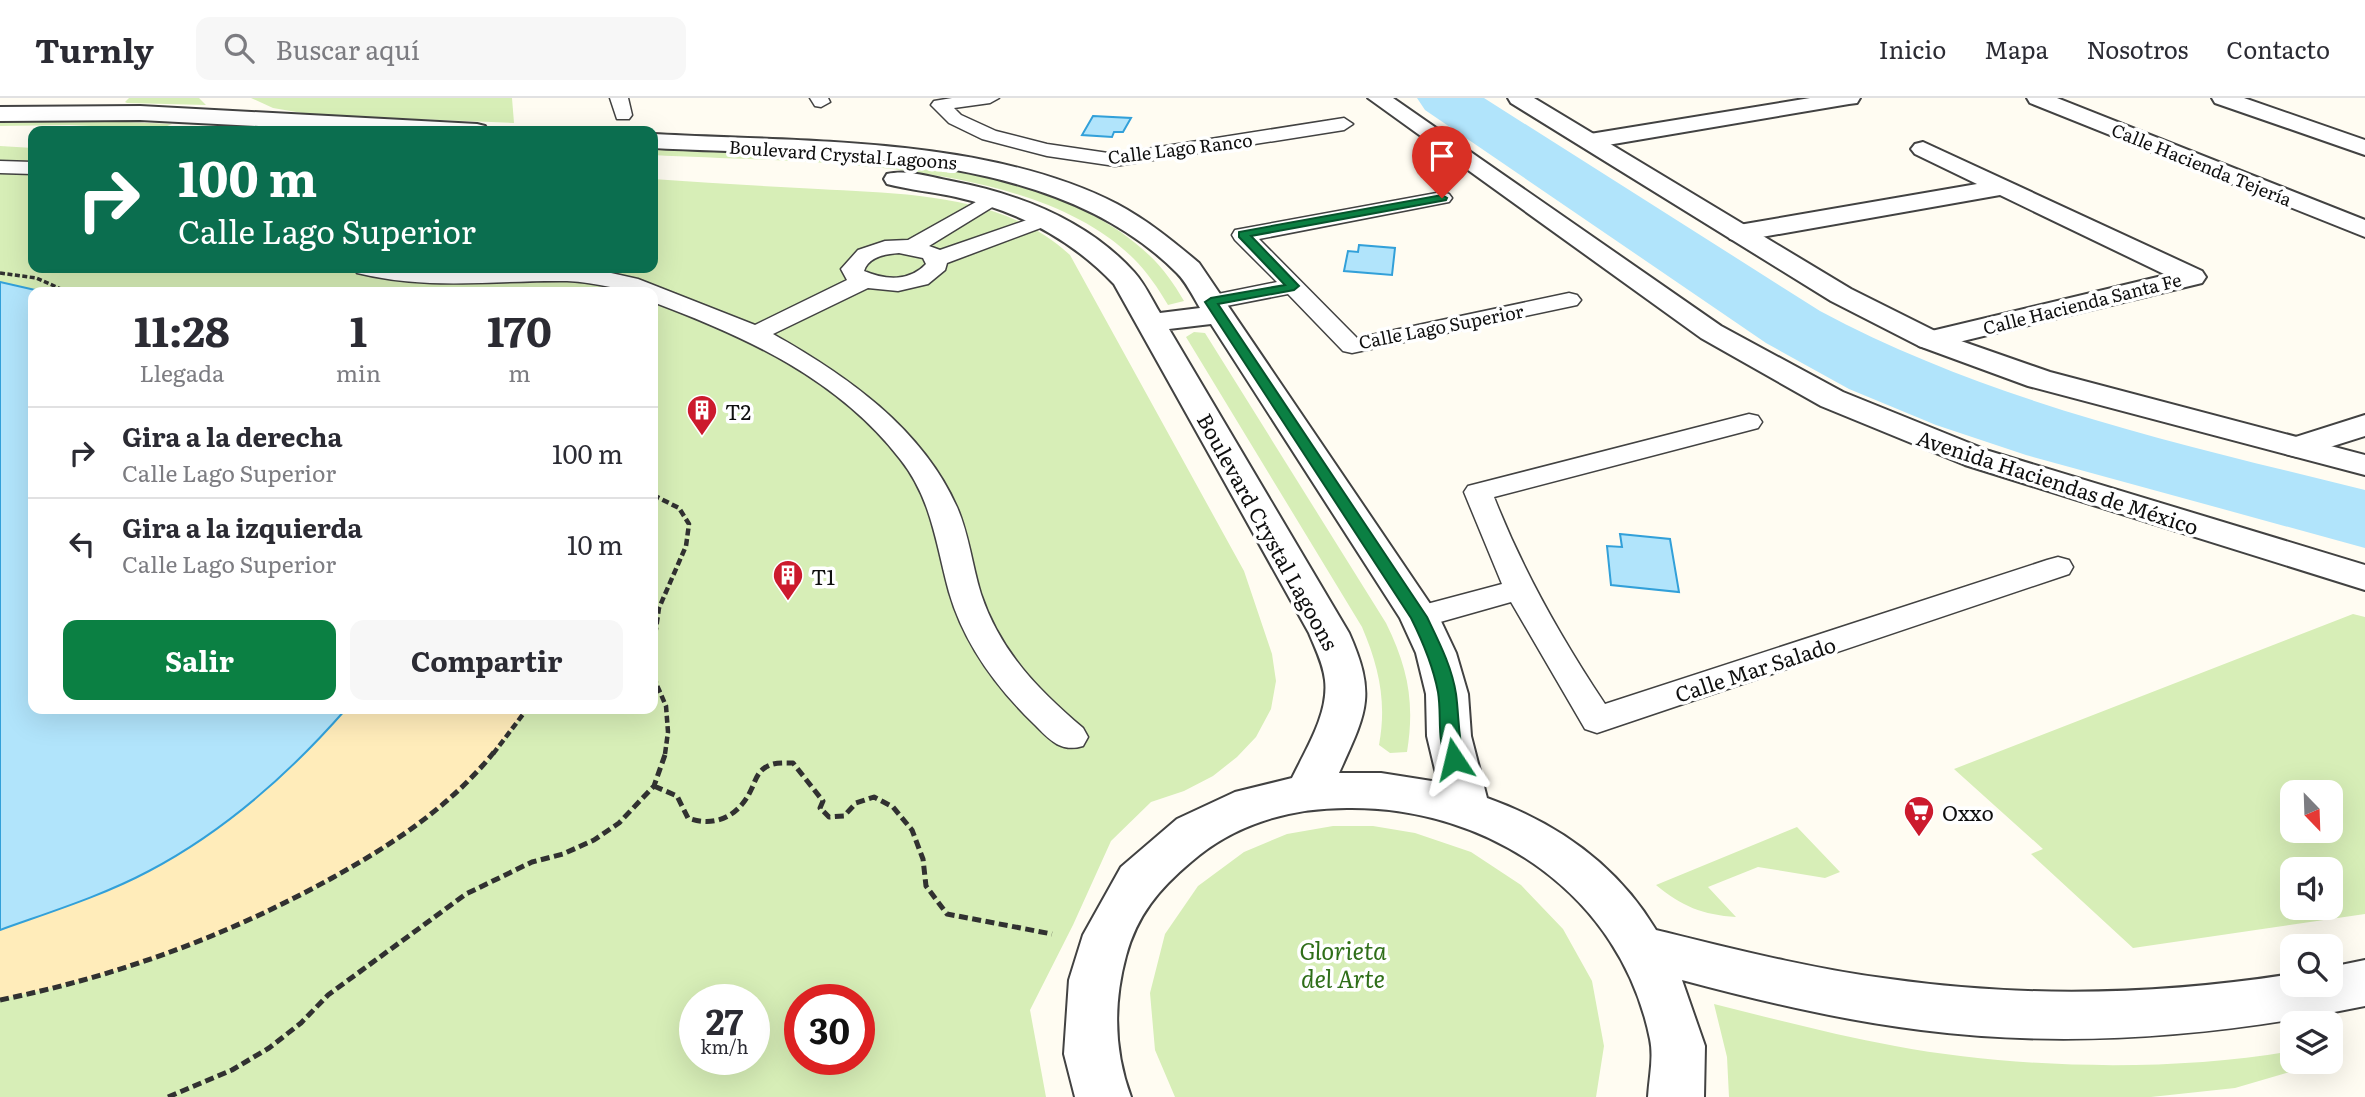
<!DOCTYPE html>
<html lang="es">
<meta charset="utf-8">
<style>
:root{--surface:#fff;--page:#f7f7f7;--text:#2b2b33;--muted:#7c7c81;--line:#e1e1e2;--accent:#0b8043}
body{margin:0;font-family:Literata,serif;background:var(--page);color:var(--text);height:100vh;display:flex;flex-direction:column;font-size:26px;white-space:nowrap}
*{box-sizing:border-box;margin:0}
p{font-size:23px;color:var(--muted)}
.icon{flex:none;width:38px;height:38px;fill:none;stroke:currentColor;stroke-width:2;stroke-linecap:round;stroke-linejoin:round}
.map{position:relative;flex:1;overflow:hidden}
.panel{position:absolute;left:28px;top:189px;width:630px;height:427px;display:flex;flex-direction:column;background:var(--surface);border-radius:14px;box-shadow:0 7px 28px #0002}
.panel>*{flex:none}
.banner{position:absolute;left:28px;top:28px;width:630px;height:147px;border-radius:14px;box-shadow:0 7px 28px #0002;background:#0b6e4f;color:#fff;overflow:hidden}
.needle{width:46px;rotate:157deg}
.tools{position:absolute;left:2280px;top:682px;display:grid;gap:14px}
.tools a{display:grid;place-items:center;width:63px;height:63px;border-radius:14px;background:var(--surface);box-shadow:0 7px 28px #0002;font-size:35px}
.speed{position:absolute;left:679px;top:886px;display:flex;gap:14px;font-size:35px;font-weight:700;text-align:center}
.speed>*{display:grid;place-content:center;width:91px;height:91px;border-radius:50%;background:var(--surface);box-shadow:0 7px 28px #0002;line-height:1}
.speed small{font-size:18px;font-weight:400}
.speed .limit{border:10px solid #d22;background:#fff;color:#111}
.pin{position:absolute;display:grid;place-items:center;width:60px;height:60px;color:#fff;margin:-72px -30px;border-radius:50% 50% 50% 0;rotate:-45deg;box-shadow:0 0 7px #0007}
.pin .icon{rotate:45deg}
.me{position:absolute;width:77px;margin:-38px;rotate:350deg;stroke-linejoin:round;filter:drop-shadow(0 0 5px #0008)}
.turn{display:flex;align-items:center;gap:24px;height:147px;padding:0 35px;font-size:32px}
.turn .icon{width:91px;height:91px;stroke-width:2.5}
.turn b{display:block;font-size:49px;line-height:60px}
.eta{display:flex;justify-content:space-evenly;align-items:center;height:119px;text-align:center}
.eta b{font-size:42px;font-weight:700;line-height:49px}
.primary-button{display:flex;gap:14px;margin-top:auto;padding:14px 35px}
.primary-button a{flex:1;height:80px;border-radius:14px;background:var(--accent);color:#fff;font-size:28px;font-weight:700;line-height:80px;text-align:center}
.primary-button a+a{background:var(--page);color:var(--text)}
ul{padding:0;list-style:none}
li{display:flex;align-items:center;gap:21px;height:91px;padding:0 35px;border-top:2px solid var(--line)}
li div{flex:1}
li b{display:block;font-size:26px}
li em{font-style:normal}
header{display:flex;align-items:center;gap:42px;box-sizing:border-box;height:98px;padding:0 35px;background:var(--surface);border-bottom:2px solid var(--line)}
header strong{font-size:33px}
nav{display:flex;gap:38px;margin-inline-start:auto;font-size:24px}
.search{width:490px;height:63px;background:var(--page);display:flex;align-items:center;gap:18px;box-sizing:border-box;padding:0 24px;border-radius:14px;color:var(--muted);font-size:26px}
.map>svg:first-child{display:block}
.green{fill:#d7eeb7;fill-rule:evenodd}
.sand{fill:#ffecba}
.water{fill:#b1e4fb;stroke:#32a0d9;stroke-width:2}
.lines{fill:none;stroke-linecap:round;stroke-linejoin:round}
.river{fill:#b1e4fb;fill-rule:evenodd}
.service-casing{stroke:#424242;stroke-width:3}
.minor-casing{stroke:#424242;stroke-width:4}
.tertiary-casing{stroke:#424242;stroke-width:4}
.path-far2{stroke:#313131;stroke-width:3.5;stroke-dasharray:5 2.5;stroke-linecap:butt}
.path-far1{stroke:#313131;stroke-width:4.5;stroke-dasharray:7 3.5;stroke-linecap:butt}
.path{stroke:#313131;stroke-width:5;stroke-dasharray:9 4.5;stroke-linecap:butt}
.service{fill:#fff;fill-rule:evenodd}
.minor{fill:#fff;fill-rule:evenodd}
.tertiary{fill:#fff;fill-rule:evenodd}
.route{fill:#0b8043;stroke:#07532c;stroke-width:2}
.labels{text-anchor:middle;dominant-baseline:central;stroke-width:7;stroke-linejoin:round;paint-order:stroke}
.far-street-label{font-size:18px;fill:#0f0f0f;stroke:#fff}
.poi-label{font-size:21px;fill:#0f0f0f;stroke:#fff;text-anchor:start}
.street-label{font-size:21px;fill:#0f0f0f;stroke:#fff}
.near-park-label{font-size:24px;font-style:italic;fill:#2f6e19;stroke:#fff}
</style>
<header>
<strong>Turnly</strong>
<div class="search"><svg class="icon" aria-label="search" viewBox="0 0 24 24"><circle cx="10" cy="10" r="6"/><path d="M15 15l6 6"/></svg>Buscar aquí</div>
<nav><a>Inicio</a><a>Mapa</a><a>Nosotros</a><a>Contacto</a></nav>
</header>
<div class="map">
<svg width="2365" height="999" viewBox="0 0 2365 999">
<rect width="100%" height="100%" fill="#fffcf2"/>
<path class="green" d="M 129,0 L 199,0 L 206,7 L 127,5 L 125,4 Z
M 251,0 L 512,0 L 514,25 L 314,17 L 273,10 Z
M 79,22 L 172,26 L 160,31 L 69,27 L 0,28 L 0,23 Z
M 0,48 L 33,50 L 33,170 L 653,170 L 653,81 C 708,85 763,88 818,91 C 904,96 1002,95 1070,157 L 1244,473 L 1272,556 L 1276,583 L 1271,611 L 1256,639 L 1237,659 L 1213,678 L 1184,693 L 1151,704 L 1111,743 L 1073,827 L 1030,912 L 1046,999 L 0,999 ZM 33,194 L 653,194 L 653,611 L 33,611 ZM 695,901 L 754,901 L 754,961 L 695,961 ZM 800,901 L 859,901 L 859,961 L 800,961 Z
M 653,51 C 799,59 1038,50 1149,157 C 1164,171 1174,186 1184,203 L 1168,207 C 1158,190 1147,174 1133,160 C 1028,57 792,65 653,57 Z
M 1194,234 L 1205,235 L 1386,525 C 1408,570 1415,604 1407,654 L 1390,655 L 1379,647 C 1387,604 1379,569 1362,529 L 1186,239 Z
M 2353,516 L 2365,519 L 2365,816 L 2133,850 L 2031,756 L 2043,751 L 1954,671 ZM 2292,695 L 2331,695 L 2331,733 L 2292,733 ZM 2292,772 L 2331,772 L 2331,810 L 2292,810 Z
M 1333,728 L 1373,728 L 1415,735 L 1471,754 L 1521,787 L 1563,831 L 1592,883 L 1604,948 L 1596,999 L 1175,999 L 1155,952 L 1150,895 L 1165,836 L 1198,788 L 1244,754 L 1287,736 Z
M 1797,729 L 1840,774 L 1825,780 L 1758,769 L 1708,789 L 1736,819 C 1703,817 1681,808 1656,787 Z
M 1714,906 C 1774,921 1834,937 1895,948 C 2017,971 2171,974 2292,953 L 2292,964 L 2311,964 L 2300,971 L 2235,990 L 2151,999 L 1729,999 L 1727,959 Z"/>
<path class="sand" d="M 346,611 L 527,611 C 507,638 488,665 463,689 C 428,723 385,750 342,774 C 231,838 126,877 0,901 L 0,832 L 74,805 L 234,719 L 310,650 Z"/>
<path class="water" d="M 1093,18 L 1131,20 L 1123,34 L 1114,34 L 1112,39 L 1082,37 Z
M 1359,147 L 1395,150 L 1392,177 L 1344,173 L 1348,153 L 1358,154 Z
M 0,184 L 44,194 L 33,194 L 33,611 L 346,611 C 290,675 225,733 149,773 C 102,798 50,814 0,832 Z
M 1620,436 L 1670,441 L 1679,494 L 1611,487 L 1607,448 L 1622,449 Z"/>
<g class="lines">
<path class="river" d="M 1417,0 L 1484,0 L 1820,213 C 1990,304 2179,346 2365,392 L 2365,450 L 2026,357 L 1936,327 L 1849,291 L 1766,245 L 1425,12 Z"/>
<g class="service-casing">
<path id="service" d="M 610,0 L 628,0 L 632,17 L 629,21 L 617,21 Z
M 810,0 L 828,0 L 830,4 L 821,9 L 815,8 Z
M 952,0 L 999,0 L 990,5 L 954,10 L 961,17 L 996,33 L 1047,46 L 1115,56 L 1344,20 L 1353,26 L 1344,32 L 1115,68 L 1047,58 L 982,41 L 949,25 L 931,7 L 934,3 Z
M 0,63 L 33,64 L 33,76 L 0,75 Z
M 1442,94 L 1449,96 L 1452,100 L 1449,104 L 1259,141 L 1357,240 L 1569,195 L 1577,197 L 1581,202 L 1577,207 L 1352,255 L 1343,253 L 1288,196 L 1211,211 L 1203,209 L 1199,204 L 1203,199 L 1277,184 L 1235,142 L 1232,137 L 1235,132 Z
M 992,95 L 999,97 L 1002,101 L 999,105 L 929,148 L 940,152 L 1047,115 L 1054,117 L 1057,121 L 1054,125 L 947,165 L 945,172 L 928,186 L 898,193 L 868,190 L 773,236 C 846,277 922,330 957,409 C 969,436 972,467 981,496 C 1000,553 1038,592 1083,630 L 1088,639 L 1083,648 C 1060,655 1049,641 1034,626 C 996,589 964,546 949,494 C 936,447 932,401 900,361 C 837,280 746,239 653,204 L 653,194 C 624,194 597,184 567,183 C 494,182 430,193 357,175 L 354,170 L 454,174 L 552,170 L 602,173 L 638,181 L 755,227 L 847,182 L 841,171 L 858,152 L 885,143 L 908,142 ZM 899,155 L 923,160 L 926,166 C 909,184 885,182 864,173 C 868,159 885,156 899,155 Z
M 1749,316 L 1758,318 L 1762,324 L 1758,330 L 1494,399 C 1523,473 1561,540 1605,606 L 2047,462 L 2058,459 L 2069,462 L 2073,469 L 2069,476 L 1597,635 L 1585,631 L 1511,504 L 1419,530 L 1408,527 L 1403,519 L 1408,511 L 1502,486 L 1464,394 L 1468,388 Z"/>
</g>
<g class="minor-casing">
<path id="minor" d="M 1810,0 L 1860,0 L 1857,5 L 1849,6 L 1590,50 L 1582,48 L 1579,43 L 1582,38 L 1590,36 Z
M 2027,0 L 2057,0 L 2365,122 L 2365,139 L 2030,5 Z
M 2212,0 L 2244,0 L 2365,42 L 2365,57 L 2215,5 Z
M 140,8 L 477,26 L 485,28 L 488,33 L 356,33 L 140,22 L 0,23 L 0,9 Z
M 653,36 C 799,44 985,38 1117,106 C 1147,122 1173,143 1199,165 L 1439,519 L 1456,555 L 1468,596 L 1471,638 L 1487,700 C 1557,725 1617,767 1656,832 C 1734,851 1811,871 1890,881 C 2024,900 2159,897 2292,876 L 2292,887 L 2331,887 L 2331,869 L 2365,862 L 2365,908 C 2219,938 2071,951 1921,932 C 1840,922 1761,903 1682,882 L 1705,948 L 1704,999 L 1648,999 C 1649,980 1654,960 1650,941 C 1621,797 1489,708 1347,710 C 1290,710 1234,726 1191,764 C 1159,791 1137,817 1126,858 C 1113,906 1114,953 1131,999 L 1075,999 L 1064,956 L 1069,882 L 1083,837 L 1121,769 L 1177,721 L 1235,694 L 1292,680 C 1306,651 1329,615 1325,582 C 1323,565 1315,550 1309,535 L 1114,186 C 1071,141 1018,113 956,99 C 934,94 910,92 887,86 L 884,81 L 887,76 C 907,71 931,79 951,83 C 1019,96 1087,122 1134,174 C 1145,186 1152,202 1160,215 L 1200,210 C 1193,198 1186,184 1177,175 C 1050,47 821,59 653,50 ZM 1211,226 L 1400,520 L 1416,555 L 1426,596 L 1427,638 L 1438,684 L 1381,675 L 1339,675 C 1366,615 1377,598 1349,535 L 1169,231 Z
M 1923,44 L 2202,173 L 2206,179 L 2202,185 L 1930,251 L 1919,248 L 1915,242 L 1919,236 L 2166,177 L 2000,97 L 1739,143 L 1730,141 L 1726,135 L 1730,129 L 1739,127 L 1977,86 L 1915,56 L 1911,51 L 1915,46 Z
M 2365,317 L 2365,338 L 2298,359 L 2286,356 L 2281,349 L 2286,342 Z"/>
</g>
<g class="tertiary-casing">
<path id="tertiary" d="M 1368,0 L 1393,0 L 1721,228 L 1843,294 L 1989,353 L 2365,467 L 2365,492 L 1965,367 L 1821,308 L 1701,240 Z
M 1508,0 L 1534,0 L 1851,191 L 1941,236 L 2050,274 L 2365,357 L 2365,377 L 2028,288 L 1919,248 L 1831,203 L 1511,5 Z"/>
</g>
<path class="path-far2" d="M 0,175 L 36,180 L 68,194"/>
<path class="path-far1" d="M 653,397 L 679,410 L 689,426 L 686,448 L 659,510 L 653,552
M 653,557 L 656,585 L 666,608 L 668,634 L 665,656
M 493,656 L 527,611"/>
<path class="path" d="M 654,688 L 677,698 L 688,720 C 715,730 739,718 751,692 C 755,684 757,674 766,669 C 774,664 784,665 793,665 L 823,703 L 820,710 L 829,719 L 844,718 L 856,705 L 874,699 L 893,709 L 912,732 L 923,761 L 926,788 L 947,816 L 1052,836
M 0,902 C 118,878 227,838 332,780 C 393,746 450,709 494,654
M 168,999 L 232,972 L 269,950 L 301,925 L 328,897 L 466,796 L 532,764 L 563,756 L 594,742 L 619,725 L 654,688 L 666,654"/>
<use href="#service" class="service"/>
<use href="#minor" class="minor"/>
<use href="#tertiary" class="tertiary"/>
</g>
<path class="route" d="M 1442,97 L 1447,100 L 1446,102 L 1251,138 L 1299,188 L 1294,192 L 1218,206 L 1427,519 C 1439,544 1452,569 1456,596 C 1459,618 1458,639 1464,661 L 1461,666 L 1448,666 C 1436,643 1442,618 1438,594 C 1433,568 1423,544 1411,520 L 1205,204 L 1211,200 L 1285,187 L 1239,139 L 1239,134 Z"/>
<defs>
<g id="building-pin" transform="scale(1.575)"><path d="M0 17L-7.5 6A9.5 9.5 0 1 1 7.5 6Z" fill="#cc1a2d" stroke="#fff"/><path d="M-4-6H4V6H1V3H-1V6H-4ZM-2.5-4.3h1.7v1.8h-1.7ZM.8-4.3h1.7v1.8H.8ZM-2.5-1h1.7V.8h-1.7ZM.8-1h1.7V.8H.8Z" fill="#fff"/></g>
<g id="supermarket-pin" transform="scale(1.575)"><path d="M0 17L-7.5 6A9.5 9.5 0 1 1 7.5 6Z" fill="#cc1a2d" stroke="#fff"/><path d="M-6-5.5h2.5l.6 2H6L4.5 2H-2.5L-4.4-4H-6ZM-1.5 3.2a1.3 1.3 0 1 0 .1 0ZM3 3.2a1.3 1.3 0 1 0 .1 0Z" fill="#fff"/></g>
</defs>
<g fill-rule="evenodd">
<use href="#building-pin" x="702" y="312"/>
<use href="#building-pin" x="788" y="477"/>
<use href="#supermarket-pin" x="1919" y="713"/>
</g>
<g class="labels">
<g class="far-street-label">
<text transform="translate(1180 50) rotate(-7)">Calle Lago Ranco</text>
<text transform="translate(843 56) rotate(4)">Boulevard Crystal Lagoons</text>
<text transform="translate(2202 66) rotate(22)">Calle Hacienda Tejería</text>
<text transform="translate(2082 205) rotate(-14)">Calle Hacienda Santa Fe</text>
<text transform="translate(1441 228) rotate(-11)">Calle Lago Superior</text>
</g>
<g class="poi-label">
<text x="725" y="312">T2</text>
<text x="811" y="477">T1</text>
<text x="1942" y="713">Oxxo</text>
</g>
<g class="street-label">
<text transform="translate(2058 383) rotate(18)">Avenida Haciendas de México</text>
<text transform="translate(1269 433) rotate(61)">Boulevard Crystal Lagoons</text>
<text transform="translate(1755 570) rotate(-18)">Calle Mar Salado</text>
</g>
<g class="near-park-label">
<text x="1343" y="851">Glorieta<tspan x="1343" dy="28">del Arte</tspan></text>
</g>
</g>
</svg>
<div class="tools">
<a><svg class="needle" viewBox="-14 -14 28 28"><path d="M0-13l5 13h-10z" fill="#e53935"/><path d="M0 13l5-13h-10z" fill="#7c7c81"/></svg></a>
<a><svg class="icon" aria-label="sound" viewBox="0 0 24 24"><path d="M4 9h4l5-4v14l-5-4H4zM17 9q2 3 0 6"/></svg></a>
<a><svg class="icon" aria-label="search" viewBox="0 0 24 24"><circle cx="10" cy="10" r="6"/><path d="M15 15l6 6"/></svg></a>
<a><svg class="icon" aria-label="layers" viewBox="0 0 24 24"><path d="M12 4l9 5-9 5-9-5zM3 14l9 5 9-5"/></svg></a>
</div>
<div class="speed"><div>27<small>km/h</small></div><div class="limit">30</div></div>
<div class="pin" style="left:1442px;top:100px;background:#d93025"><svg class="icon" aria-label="arrive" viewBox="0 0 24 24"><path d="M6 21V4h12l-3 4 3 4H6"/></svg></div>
<svg class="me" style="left:1454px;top:661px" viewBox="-20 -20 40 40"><path d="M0-17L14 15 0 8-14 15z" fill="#0b8043" stroke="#fff" stroke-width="4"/></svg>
<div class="banner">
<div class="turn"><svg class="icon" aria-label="right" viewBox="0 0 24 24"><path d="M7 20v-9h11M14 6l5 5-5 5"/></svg><div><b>100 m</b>Calle Lago Superior</div></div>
</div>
<section class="panel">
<div class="eta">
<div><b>11:28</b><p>Llegada</p></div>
<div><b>1</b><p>min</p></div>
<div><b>170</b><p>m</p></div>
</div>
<ul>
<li><svg class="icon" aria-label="right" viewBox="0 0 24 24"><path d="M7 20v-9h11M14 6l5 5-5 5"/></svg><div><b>Gira a la derecha</b><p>Calle Lago Superior</p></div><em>100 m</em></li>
<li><svg class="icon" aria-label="left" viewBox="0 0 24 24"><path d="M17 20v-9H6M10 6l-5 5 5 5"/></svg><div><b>Gira a la izquierda</b><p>Calle Lago Superior</p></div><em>10 m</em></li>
</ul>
<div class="primary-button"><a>Salir</a><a>Compartir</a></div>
</section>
</div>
